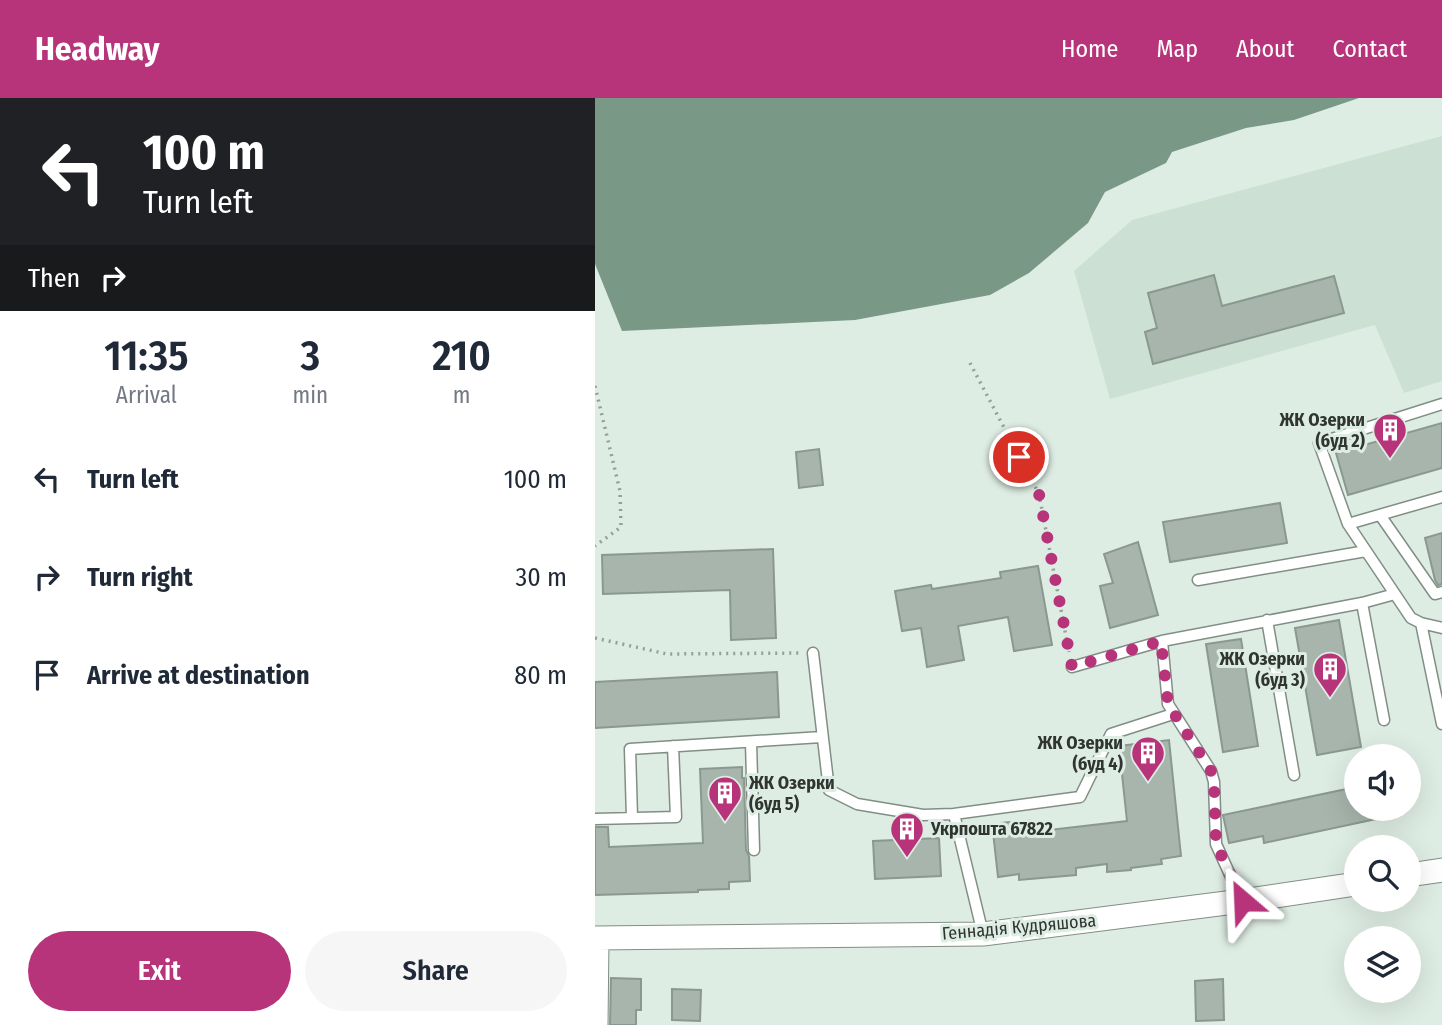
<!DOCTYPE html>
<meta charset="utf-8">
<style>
:root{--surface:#fff;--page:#f6f6f7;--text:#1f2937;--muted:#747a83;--accent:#b7347a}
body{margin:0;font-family:"Fira Sans Condensed",sans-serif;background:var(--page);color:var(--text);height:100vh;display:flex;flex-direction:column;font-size:26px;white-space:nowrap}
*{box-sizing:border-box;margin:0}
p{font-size:23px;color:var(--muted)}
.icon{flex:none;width:38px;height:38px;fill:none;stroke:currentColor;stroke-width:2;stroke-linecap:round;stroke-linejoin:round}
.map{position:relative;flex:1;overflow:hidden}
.details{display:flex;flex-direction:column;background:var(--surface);width:595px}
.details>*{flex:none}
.guide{background:#202124;color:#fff;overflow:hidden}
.buttons{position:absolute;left:749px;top:646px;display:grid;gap:14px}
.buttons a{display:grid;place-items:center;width:77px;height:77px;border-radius:50%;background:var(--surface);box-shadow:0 7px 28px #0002;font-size:35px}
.pin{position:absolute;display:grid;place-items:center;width:60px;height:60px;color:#fff;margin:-30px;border:4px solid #fff;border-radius:50%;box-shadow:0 2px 7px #0007}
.me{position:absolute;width:77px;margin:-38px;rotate:334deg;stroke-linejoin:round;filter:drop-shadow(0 0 5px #0008)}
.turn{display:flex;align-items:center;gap:24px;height:147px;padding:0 28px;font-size:32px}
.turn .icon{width:91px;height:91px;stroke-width:2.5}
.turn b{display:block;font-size:49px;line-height:60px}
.then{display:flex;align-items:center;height:66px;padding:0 28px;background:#0003;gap:14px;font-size:26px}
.eta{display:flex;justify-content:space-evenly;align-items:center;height:119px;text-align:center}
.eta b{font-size:42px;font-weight:600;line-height:49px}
.button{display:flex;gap:14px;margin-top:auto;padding:14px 28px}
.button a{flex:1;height:80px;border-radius:42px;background:var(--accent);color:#fff;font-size:28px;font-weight:600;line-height:80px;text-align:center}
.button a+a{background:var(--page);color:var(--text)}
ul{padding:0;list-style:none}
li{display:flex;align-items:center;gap:21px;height:98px;padding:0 28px}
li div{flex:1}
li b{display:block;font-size:26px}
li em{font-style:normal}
header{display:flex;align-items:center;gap:42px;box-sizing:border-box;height:98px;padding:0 35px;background:var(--accent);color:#fff}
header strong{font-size:33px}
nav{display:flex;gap:38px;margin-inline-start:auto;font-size:24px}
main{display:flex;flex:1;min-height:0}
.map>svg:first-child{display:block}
.built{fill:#cce0d4}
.water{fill:#7a9886}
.building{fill:#a7b5ac;stroke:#8b9890;stroke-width:2}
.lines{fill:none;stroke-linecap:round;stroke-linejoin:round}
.service-casing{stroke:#818e86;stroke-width:13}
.minor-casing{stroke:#818e86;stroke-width:25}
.path{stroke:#949f98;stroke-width:3.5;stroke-dasharray:2 5;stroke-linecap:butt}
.service{stroke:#fff;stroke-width:10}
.minor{stroke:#fff;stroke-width:23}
.route{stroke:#b7347a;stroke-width:12;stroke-dasharray:0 21.6}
.labels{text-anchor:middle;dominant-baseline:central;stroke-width:6;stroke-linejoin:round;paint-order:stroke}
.poi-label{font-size:18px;font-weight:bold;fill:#303532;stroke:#deede4;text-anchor:end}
.street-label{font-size:18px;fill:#303532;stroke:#deede4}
</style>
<header>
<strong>Headway</strong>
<nav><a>Home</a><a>Map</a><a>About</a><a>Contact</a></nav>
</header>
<main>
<section class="details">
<div class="guide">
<div class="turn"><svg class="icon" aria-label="left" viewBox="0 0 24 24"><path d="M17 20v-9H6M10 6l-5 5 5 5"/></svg><div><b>100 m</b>Turn left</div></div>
<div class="then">Then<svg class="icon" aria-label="right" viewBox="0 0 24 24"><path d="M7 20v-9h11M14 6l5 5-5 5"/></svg></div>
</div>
<div class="eta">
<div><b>11:35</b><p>Arrival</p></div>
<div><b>3</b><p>min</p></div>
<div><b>210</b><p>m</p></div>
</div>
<ul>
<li><svg class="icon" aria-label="left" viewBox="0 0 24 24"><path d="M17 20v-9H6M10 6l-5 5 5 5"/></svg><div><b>Turn left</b></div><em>100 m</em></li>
<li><svg class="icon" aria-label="right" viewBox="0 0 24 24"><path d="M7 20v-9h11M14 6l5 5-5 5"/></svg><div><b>Turn right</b></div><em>30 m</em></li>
<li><svg class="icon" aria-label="arrive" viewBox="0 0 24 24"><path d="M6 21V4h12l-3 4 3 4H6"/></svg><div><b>Arrive at destination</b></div><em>80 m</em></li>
</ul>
<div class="button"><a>Exit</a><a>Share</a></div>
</section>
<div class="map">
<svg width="847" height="927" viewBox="0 0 847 927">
<rect width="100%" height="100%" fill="#deede4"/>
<path class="built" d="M 847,38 L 847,283 L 809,295 L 780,227 L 515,301 L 479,173 L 537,122 Z"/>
<path class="water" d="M 0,0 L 764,0 L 699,22 L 651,30 L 577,54 L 571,65 L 510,94 L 493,125 L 434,175 L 395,197 L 260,222 L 27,233 L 0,166 Z"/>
<path class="building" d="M 619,177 L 627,208 L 739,178 L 749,215 L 558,266 L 550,234 L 562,230 L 553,195 Z
M 847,325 L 847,370 L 753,397 L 741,355 Z
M 224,351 L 228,387 L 204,390 L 201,354 Z
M 685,405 L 692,445 L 575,464 L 568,424 Z
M 847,435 L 847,486 L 843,487 L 840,482 L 830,440 Z
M 543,444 L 563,517 L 515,530 L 505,488 L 518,485 L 509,456 Z
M 178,451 L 181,540 L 136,542 L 135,492 L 8,496 L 7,457 Z
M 443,468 L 457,547 L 419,553 L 413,519 L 363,528 L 369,562 L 332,569 L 326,530 L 307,533 L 300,493 L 336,487 L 337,491 L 406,480 L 405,474 Z
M 744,522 L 766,649 L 722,657 L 700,530 Z
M 646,541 L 663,648 L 628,654 L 611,546 Z
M 182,574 L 184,619 L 0,630 L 0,584 Z
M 574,642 L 586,758 L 566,761 L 567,766 L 536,770 L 536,772 L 512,774 L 512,766 L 481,770 L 481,777 L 424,782 L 424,776 L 403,779 L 398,734 L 407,733 L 406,725 L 436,722 L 437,734 L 532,723 L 524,648 Z
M 147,669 L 147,680 L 149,680 L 151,752 L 154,758 L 155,783 L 134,784 L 134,791 L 103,792 L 103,794 L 0,797 L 0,729 L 13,729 L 14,749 L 108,745 L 105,671 Z
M 761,689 L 761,710 L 799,710 L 800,717 L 669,745 L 668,738 L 634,745 L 628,717 Z
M 344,740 L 346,778 L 280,781 L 278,743 Z
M 16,880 L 46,881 L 46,912 L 41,912 L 41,927 L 15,927 Z
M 628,881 L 629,922 L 601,923 L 600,883 Z
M 77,891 L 106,892 L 105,923 L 77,922 Z"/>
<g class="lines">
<g class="service-casing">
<path id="service" d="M 847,306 L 724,345 L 753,426 L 816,520 L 826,525 L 847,626
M 785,417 L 840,496 L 847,494
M 753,426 L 847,399
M 603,482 L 771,453
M 767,505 L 789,622
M 672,522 L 699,677
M 826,525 L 847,530
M 567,543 L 573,606 L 616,673 L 619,684 L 621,746 L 647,803
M 218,555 L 234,692 L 262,706 L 328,717 L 359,716 L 388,836
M 477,569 L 567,543 L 767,505 L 800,496
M 156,644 L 159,752
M 359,716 L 485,699 L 516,636 L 578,616
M 37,720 L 35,651 L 227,639
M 0,721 L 81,719 L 78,648"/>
</g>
<g class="minor-casing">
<path id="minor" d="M 814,777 L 847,772
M 0,840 L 388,836 L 647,803 L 761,786
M 1,927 L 2,840"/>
</g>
<path class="path" d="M 375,265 L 444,396 L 474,554
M 0,288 L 25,393 L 26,429 L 0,448
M 0,540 L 72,556 L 206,555"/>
<use href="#service" class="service"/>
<use href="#minor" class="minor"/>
</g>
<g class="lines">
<path class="route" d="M 424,359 L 444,396 L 477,569 L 566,543 L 573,606 L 616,673 L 619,684 L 621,746 L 648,803"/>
</g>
<defs>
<g id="building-pin" transform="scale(1.75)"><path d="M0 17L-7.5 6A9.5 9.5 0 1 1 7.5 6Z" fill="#b7347a" stroke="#deede4"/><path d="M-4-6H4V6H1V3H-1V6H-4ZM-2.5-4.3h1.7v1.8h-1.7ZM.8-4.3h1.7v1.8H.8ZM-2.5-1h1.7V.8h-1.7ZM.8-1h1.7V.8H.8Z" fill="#fff"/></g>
</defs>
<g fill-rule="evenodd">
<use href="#building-pin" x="795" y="332"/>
<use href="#building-pin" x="735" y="571"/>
<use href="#building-pin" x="553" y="655"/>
<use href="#building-pin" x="130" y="695"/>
<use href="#building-pin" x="312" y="731"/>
</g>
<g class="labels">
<g class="poi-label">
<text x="770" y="322">ЖК Озерки<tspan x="770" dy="21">(буд 2)</tspan></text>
<text x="710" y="561">ЖК Озерки<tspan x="710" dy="21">(буд 3)</tspan></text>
<text x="528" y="645">ЖК Озерки<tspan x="528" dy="21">(буд 4)</tspan></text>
<text x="154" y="685" text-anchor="start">ЖК Озерки<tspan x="154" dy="21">(буд 5)</tspan></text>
<text x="336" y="731" text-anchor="start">Укрпошта 67822</text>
</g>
<g class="street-label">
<text transform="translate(424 829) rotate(-5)">Геннадія Кудряшова</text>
</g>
</g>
</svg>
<div class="buttons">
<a><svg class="icon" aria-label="sound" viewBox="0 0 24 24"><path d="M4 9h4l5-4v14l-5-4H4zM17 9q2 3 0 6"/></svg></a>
<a><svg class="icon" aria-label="search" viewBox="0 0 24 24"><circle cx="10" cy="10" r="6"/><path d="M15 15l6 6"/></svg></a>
<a><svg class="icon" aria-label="layers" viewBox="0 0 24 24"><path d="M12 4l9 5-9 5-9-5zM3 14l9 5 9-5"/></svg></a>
</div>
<div class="pin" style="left:424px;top:359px;background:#d93025"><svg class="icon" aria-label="arrive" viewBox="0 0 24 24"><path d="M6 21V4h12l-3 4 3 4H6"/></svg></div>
<svg class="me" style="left:648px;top:803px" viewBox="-20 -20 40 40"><path d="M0-17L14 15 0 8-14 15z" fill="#b7347a" stroke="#fff" stroke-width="4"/></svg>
</div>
</main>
